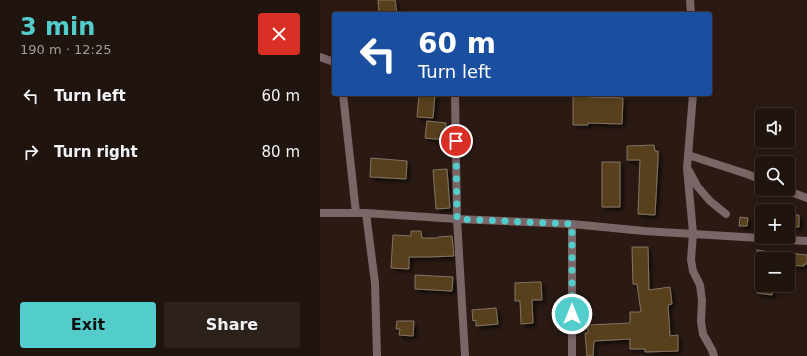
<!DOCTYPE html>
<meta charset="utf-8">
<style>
:root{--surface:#20140e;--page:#2d211c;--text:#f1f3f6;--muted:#a29e9e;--line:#3d332e;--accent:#53cdcb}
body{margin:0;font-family:"DejaVu Sans",sans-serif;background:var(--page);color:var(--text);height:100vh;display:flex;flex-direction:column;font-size:15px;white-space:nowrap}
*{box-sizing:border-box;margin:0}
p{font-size:13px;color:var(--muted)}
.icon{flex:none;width:22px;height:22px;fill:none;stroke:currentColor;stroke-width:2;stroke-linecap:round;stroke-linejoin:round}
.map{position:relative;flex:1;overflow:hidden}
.drawer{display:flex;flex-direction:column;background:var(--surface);width:320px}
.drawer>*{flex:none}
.guide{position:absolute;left:12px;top:12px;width:380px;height:84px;border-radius:4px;box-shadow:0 2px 10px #0003,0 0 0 1px var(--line);background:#1a4fa0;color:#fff;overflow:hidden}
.controls{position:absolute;left:435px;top:108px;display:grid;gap:8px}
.controls a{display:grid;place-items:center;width:40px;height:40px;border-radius:4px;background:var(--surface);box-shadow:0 2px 10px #0003,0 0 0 1px var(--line);font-size:20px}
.pin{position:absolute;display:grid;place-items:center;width:34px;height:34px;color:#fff;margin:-17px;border:2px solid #fff;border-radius:50%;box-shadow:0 1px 4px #0007}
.me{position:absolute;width:44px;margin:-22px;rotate:0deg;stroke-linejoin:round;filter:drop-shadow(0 0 3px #0008)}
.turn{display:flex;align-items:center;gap:14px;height:84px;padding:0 20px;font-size:18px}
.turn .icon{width:52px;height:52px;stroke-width:2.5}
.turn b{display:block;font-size:28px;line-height:34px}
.round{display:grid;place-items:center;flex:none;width:42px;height:42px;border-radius:4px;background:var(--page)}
.headline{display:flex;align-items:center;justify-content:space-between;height:68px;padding:0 20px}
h1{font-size:24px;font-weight:800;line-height:30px;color:var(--accent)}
.primary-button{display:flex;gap:8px;margin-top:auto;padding:8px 20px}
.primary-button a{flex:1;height:46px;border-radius:4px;background:var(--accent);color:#111;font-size:16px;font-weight:800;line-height:46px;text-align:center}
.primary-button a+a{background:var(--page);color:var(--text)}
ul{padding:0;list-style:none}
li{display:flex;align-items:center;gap:12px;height:56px;padding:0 20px}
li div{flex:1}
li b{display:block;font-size:15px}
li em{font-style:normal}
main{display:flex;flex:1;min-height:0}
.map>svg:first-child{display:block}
.building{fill:#593f1d;stroke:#827463;filter:url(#shadow)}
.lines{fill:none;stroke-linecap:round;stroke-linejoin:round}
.minor{stroke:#7a6567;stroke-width:8}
.route{stroke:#53cdcb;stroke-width:7;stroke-dasharray:0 12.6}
</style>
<main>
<section class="drawer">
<div class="headline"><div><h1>3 min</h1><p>190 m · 12:25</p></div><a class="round" style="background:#d93025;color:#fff"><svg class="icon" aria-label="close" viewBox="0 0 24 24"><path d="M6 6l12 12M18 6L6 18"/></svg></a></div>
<ul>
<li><svg class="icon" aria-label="left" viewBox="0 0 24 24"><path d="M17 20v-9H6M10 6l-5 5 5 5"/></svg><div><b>Turn left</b></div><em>60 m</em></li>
<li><svg class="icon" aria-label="right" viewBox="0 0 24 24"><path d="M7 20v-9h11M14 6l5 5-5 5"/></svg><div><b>Turn right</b></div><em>80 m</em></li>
</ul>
<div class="primary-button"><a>Exit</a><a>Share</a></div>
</section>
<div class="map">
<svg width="487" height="356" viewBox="0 0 487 356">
<defs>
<filter id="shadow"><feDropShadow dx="3" dy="3" stdDeviation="2" flood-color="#0009"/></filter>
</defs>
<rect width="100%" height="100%" fill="#2b1a13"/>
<path class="building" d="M 58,0 L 75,0 L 77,13 L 59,14 Z
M 115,94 L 113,118 L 97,117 L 99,95 Z
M 253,96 L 269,96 L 269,97 L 303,98 L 302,124 L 268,123 L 268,125 L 253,125 Z
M 107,121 L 126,123 L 125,140 L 105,138 Z
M 334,145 L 335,151 L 338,151 L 338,160 L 335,215 L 318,214 L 320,160 L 307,160 L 307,146 Z
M 51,158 L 87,161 L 86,179 L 50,177 Z
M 282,162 L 300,162 L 300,207 L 282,207 Z
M 127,169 L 130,208 L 116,209 L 113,170 Z
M 471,215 L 479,215 L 479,227 L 470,226 Z
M 420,217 L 428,218 L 427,226 L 419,226 Z
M 91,231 L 101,231 L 102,238 L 118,238 L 118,237 L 132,236 L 134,256 L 109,257 L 89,257 L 89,269 L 71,268 L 73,235 L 91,236 Z
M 312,247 L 328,247 L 329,290 L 350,287 L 352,304 L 348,305 L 350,336 L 358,335 L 358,351 L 325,352 L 325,349 L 310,349 L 310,339 L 274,341 L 273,356 L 267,356 L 265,333 L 268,333 L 268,325 L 310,323 L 310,312 L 321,312 L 317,284 L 313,284 Z
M 437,250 L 461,254 L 461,259 L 437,259 Z
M 468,253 L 487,255 L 487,264 L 484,264 L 484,266 L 468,265 Z
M 95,275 L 133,277 L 132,291 L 95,289 Z
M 216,282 L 221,282 L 222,300 L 212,300 L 213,323 L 201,324 L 200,301 L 195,301 L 195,283 Z
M 437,285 L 453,285 L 452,295 L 437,293 Z
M 176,308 L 178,324 L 156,326 L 156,320 L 153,321 L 152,310 Z
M 77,321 L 94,321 L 93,336 L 79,335 L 80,329 L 76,329 Z"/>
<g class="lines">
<path class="minor" d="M 370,0 L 371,14
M 0,57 L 14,62
M 23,94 L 36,213
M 135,94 L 137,219 L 145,356
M 373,94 L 367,168 L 373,233 L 371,260 L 373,271 L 380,285 L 382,300 L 381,322 L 383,334 L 392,350 L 394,356
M 368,155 L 427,174 L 442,180
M 369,171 L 377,186 L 390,201 L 406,214
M 463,189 L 487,198
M 0,213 L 46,213 L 137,219 L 252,224 L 324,231 L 487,241
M 46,213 L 55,283 L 57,356
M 252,356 L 252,224"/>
</g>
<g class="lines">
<path class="route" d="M 136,141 L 137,219 L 252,224 L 252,314"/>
</g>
</svg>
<div class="controls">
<a><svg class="icon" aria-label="sound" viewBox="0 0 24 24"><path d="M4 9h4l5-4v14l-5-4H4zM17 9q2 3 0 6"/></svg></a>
<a><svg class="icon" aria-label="search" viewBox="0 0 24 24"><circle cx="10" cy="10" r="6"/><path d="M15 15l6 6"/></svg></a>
<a>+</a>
<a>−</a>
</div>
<div class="pin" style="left:136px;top:141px;background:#d93025"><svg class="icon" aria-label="arrive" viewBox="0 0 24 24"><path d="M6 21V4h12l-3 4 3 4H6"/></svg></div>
<svg class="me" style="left:252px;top:314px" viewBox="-20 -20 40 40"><circle r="17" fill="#53cdcb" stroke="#fff" stroke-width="3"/><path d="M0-11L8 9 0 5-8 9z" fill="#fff"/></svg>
<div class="guide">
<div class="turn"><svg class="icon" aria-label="left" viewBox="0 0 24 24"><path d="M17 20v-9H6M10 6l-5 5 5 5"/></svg><div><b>60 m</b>Turn left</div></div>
</div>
</div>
</main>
